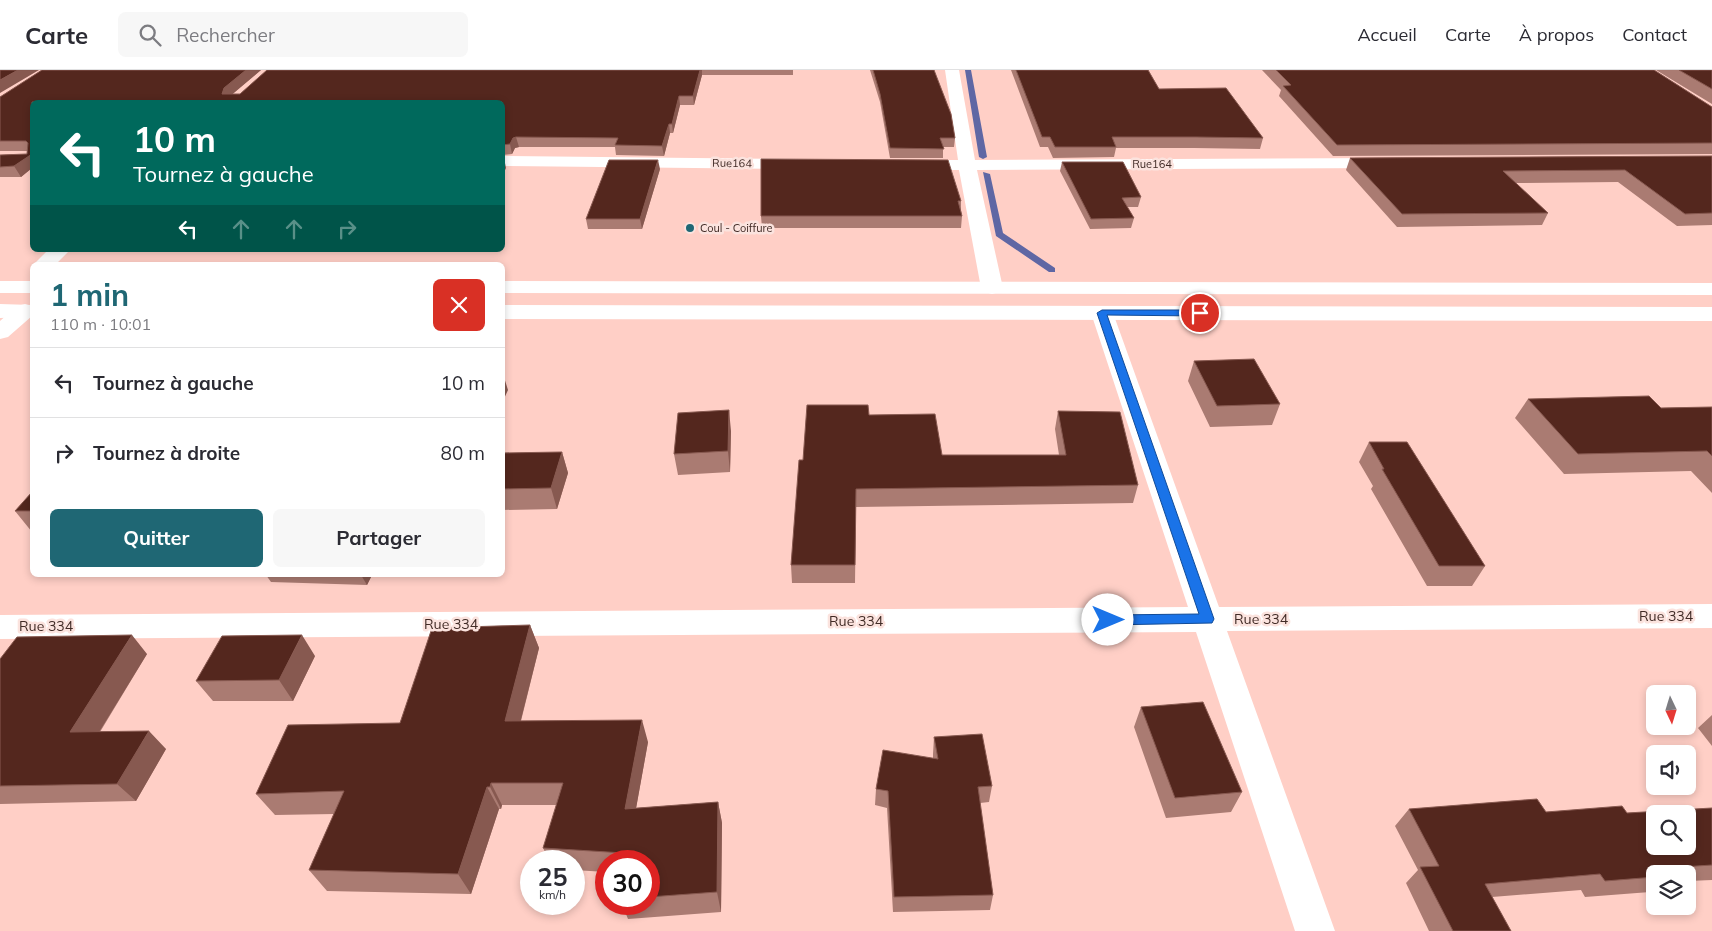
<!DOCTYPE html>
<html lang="fr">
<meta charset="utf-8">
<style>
:root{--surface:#fff;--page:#f7f7f7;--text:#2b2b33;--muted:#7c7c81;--line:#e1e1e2;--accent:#1f6774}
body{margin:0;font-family:Mulish,sans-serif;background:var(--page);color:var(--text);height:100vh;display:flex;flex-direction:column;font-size:19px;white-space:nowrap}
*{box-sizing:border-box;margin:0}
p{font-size:16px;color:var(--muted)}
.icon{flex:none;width:28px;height:28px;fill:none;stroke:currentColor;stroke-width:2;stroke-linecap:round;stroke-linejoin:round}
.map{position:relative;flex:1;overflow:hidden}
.details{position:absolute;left:30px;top:192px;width:475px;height:315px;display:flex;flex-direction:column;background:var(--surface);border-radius:8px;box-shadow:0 2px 8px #0003}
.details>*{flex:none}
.banner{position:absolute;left:30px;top:30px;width:475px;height:152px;border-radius:8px;box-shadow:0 2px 8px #0003;background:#00695c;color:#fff;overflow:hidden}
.needle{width:32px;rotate:176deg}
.buttons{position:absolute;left:1646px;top:615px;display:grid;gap:10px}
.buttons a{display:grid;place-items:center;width:50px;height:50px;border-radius:8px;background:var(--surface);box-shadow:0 2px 8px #0003;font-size:25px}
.speed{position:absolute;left:520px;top:780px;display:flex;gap:10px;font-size:25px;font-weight:700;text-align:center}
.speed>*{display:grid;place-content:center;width:65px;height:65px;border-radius:50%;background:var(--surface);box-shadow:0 2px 8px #0003;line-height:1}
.speed small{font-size:12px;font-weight:400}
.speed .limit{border:8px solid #d22;background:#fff;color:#111}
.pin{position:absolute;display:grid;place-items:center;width:42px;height:42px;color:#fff;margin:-21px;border:2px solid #fff;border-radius:50%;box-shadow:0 1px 5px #0007}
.me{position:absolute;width:55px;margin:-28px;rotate:90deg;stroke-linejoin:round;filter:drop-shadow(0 0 4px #0008)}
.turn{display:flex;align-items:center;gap:18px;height:105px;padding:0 20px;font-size:22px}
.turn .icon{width:65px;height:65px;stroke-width:2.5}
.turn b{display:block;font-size:35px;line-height:42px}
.lanes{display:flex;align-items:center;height:48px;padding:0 20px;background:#0003;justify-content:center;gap:25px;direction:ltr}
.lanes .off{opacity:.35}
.round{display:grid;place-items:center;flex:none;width:52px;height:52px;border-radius:8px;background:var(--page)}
.headline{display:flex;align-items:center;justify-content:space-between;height:85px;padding:0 20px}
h1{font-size:30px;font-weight:700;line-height:38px;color:var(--accent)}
.cta{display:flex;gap:10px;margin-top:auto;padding:10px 20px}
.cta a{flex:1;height:58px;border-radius:8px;background:var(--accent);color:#fff;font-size:20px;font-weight:700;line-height:58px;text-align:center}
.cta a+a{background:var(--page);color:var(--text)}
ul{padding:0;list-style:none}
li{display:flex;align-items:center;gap:15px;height:70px;padding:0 20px;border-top:1px solid var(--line)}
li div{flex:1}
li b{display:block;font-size:19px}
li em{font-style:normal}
header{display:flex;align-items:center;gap:30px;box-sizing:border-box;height:70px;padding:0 25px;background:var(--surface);border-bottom:1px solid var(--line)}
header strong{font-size:24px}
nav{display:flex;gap:28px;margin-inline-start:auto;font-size:18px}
.search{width:350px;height:45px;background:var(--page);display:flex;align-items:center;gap:12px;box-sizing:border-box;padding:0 18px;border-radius:8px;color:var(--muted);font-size:19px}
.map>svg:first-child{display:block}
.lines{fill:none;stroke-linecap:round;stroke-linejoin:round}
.stream{fill:#5f67a4;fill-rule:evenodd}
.minor{fill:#fff;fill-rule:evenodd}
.secondary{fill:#fff;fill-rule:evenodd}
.wall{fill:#aa7b72}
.shaded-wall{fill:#875950}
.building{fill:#54271e;stroke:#875950;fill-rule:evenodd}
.route{fill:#1a73e8;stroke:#114b97}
.poi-dot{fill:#1f6774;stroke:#fbe3de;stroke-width:2}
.labels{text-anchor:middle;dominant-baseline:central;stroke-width:5;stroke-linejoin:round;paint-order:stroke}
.far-street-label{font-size:11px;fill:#412b26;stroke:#fbe3de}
.far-poi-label{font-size:11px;fill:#412b26;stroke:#fbe3de;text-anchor:start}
.street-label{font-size:14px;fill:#412b26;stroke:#fbe3de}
</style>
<header>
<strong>Carte</strong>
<div class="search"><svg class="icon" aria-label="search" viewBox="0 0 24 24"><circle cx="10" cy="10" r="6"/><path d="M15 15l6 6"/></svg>Rechercher</div>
<nav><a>Accueil</a><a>Carte</a><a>À propos</a><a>Contact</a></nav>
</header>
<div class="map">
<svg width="1712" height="861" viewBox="0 0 1712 861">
<rect width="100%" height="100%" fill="#ffcfc6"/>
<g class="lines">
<path class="stream" d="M 965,0 L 971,0 L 987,87 L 983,89 L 979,87 Z
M 983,102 L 990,104 L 1003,163 L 1055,198 L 1055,202 L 1049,202 L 996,166 Z"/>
<path class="minor" d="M 945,0 L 959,0 L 975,90 L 1386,88 L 1392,89 L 1395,93 L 1392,97 L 1386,98 L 977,100 L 1003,218 L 999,222 L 992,224 L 985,222 L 981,218 L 959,100 L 911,100 L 905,99 L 902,95 L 905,91 L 911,90 L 958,90 Z
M 502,86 L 798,89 L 804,90 L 807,94 L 804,98 L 798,99 L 502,96 Z
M 48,180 L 70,180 L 55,195 L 33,195 Z
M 25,234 L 32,236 L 32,246 L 8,267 L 0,269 L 0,251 L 17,236 Z
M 1102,236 L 1110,238 L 1113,243 L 1219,537 L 1712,534 L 1712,558 L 1227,561 L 1335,861 L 1295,861 L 1196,562 L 0,569 L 0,545 L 1188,537 L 1091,243 L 1094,238 Z"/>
<path class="secondary" d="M 0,211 L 32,211 L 32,223 L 0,223 Z
M 502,211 L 1712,213 L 1712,225 L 502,223 Z
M 0,234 L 32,235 L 32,247 L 0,248 Z
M 502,235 L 1712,237 L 1712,251 L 502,249 Z"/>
</g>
<path class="wall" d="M 42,0 L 261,0 L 232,24 L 240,24 L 267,0 L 793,0 L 793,5 L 702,5 L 694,35 L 680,35 L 673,63 L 670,63 L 664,86 L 616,85 L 615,77 L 519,77 L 515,78 L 512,84 L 502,85 L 502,32 L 32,32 L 32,98 L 21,107 L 0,107 L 0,85 L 27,84 L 27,81 L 0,81 L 0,27 Z
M 870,0 L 934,0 L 955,68 L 954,77 L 943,77 L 943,88 L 890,88 L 880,32 Z
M 1011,0 L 1148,0 L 1159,19 L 1263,68 L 1260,79 L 1194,78 L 1116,78 L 1114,87 L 1053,88 L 1048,77 L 1040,77 Z
M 1262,0 L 1654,0 L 1712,37 L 1712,84 L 1333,86 L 1279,26 L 1281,20 Z
M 1656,0 L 1712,0 L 1712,34 Z
M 1712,86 L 1712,155 L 1677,156 L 1618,112 L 1515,113 L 1548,143 L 1542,155 L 1397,157 L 1346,100 L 1350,88 Z
M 1062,92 L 1141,127 L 1138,137 L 1127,137 L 1134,148 L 1131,158 L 1090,159 L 1060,101 Z
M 660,99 L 642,159 L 588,159 L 586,149 Z
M 961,131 L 961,140 L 962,146 L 961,158 L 762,158 L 761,146 Z
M 1194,291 L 1280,334 L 1272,355 L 1210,357 L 1188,311 Z
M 1528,329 L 1661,338 L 1712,337 L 1712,423 L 1691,401 L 1564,404 L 1515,348 Z
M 1058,341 L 1138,415 L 1133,433 L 856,437 L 855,513 L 792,513 L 791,495 L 803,390 L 869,345 L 942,385 L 1059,385 L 1055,359 Z
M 731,361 L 730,402 L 678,405 L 674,384 Z
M 1369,372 L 1485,496 L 1472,516 L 1427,516 L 1371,419 L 1373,416 L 1359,392 Z
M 562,382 L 568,403 L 557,439 L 502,440 L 502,383 Z
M 32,422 L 32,462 L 15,441 Z
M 266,505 L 372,505 L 367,515 L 271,512 Z
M 530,555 L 539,578 L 521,651 L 648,672 L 636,738 L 718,732 L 722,753 L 721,842 L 628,849 L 622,834 L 649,834 L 649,791 L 606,791 L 606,802 L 574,800 L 574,791 L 550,791 L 543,778 L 557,735 L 502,735 L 501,739 L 499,739 L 471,824 L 327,821 L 309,800 L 334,744 L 275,745 L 256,724 L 400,653 Z
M 147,584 L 100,662 L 166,679 L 136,731 L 0,734 L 0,589 Z
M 315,586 L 293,631 L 213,631 L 196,611 Z
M 1141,637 L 1242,722 L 1231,742 L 1166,748 L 1134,657 Z
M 1712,645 L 1712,676 L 1698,658 Z
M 934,667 L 992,716 L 989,732 L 980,733 L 993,825 L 990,840 L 893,842 L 887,738 L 875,735 L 876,719 L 933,689 L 933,684 Z
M 1712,738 L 1712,810 L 1688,811 L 1688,804 L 1655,804 L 1655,818 L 1650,822 L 1585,827 L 1581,820 L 1492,827 L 1511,861 L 1429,861 L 1406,813 L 1418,800 L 1395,756 L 1409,739 L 1546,742 L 1627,743 Z"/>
<path class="shaded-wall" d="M 18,0 L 39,0 L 0,23 L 0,10 Z
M 246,0 L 261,0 L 228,28 L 222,24 L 224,18 Z
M 700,0 L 702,0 L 702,5 L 694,35 L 693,26 Z
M 679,26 L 680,35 L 673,63 L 672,54 Z
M 669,54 L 670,63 L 664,86 L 662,76 Z
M 516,67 L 519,77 L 515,78 L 512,84 L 510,74 L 513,68 Z
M 32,84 L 32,98 L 21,107 L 14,96 Z
M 504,88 L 506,98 L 502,107 L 502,91 Z
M 658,90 L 660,99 L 642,159 L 640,149 Z
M 502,301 L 508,320 L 502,333 Z
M 729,340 L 731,361 L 730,402 L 728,381 Z
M 562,382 L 568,403 L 557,439 L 551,418 Z
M 361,505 L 372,505 L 367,515 Z
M 530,555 L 539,578 L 515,673 L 505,651 Z
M 132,565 L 147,584 L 88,680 L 70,662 Z
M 302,565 L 315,586 L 293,631 L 279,610 Z
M 642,650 L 648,672 L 632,761 L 625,739 Z
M 149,661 L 166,679 L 136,731 L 117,714 Z
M 491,713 L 502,735 L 501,739 L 490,717 Z
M 487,717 L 499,739 L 471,824 L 458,804 Z
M 718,732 L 722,753 L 721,842 L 717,822 Z"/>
<path class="building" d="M 0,0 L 18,0 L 0,10 Z
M 42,0 L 246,0 L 224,18 L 222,24 L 240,24 L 267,0 L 700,0 L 693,26 L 679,26 L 672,54 L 669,54 L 662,76 L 615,75 L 618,68 L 516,67 L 513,68 L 510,74 L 502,75 L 502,32 L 32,32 L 32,84 L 14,96 L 0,97 L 0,85 L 27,84 L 28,73 L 26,71 L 0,71 L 0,27 Z
M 873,0 L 934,0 L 951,44 L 955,68 L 940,68 L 944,79 L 890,78 L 880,24 Z
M 1016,0 L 1148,0 L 1159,19 L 1226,18 L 1263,68 L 1196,67 L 1112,67 L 1116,77 L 1055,77 L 1050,67 L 1042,67 Z
M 1276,0 L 1654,0 L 1712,37 L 1712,73 L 1337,75 L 1283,16 L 1291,15 Z
M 1679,0 L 1712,0 L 1712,19 Z
M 1712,86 L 1712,143 L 1685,144 L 1625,100 L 1503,101 L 1548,143 L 1402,144 L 1350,88 Z
M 761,89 L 948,90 L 961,131 L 958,131 L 962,146 L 761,146 Z
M 609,90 L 658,90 L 640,149 L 586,149 Z
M 1062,92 L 1123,92 L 1141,127 L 1122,128 L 1134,148 L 1091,149 Z
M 1254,289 L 1280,334 L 1217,336 L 1194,291 Z
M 1649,326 L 1661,338 L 1712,337 L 1712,386 L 1707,381 L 1578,384 L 1528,329 Z
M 807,335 L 868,335 L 869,345 L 935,344 L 942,385 L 1066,385 L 1058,341 L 1120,342 L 1138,415 L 856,419 L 855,495 L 791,495 L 799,390 L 803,390 Z
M 729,340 L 728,381 L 674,384 L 678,343 Z
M 1369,372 L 1407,372 L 1485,496 L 1439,496 L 1382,399 L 1384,399 Z
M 562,382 L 551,418 L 502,419 L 502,383 Z
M 32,422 L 32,441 L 15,441 Z
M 530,555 L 505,651 L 642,650 L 625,739 L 718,732 L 717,822 L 649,827 L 649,791 L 623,791 L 624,783 L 543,778 L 563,713 L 491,713 L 490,717 L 487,717 L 458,804 L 309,800 L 344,721 L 256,724 L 288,655 L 400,653 L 432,558 Z
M 132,565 L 70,662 L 149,661 L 117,714 L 0,716 L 0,589 L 17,567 Z
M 302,565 L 279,610 L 196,611 L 222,566 Z
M 1203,632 L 1242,722 L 1175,728 L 1141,637 Z
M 982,664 L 992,716 L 978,717 L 993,825 L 894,827 L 888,721 L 876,719 L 883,680 L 938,689 L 934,667 Z
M 1537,729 L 1546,742 L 1622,736 L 1627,743 L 1712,738 L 1712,795 L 1666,798 L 1670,804 L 1655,804 L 1655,807 L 1605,811 L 1600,804 L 1485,814 L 1511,861 L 1453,861 L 1420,797 L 1439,796 L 1409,739 ZM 1655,744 L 1688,744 L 1688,776 L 1655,776 Z"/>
<path class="route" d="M 1102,240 L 1200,240 L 1205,243 L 1200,246 L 1107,245 L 1214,549 L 1212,553 L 1108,555 L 1104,553 L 1102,550 L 1104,546 L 1108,545 L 1199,544 L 1097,243 Z"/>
<circle class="poi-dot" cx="690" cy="158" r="5"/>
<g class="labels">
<g class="far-street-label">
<text transform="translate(732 93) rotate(1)">Rue164</text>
<text x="1152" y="94">Rue164</text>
</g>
<g class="far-poi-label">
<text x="700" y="158">Coul - Coiffure</text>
</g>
<g class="street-label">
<text x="1666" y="546">Rue 334</text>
<text x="1261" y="549">Rue 334</text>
<text x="856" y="551">Rue 334</text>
<text x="451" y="554">Rue 334</text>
<text x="46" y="556">Rue 334</text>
</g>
</g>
</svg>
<div class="buttons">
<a><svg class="needle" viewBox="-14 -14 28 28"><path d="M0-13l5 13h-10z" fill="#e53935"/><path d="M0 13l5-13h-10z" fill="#7c7c81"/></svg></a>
<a><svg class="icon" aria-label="sound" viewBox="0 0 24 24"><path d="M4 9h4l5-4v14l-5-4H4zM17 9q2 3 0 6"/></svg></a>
<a><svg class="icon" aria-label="search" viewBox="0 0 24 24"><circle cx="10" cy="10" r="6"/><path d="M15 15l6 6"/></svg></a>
<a><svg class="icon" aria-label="layers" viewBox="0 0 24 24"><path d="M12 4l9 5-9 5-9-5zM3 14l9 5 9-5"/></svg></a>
</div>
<div class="speed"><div>25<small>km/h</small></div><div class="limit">30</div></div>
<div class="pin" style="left:1200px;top:243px;background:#d93025"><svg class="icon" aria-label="arrive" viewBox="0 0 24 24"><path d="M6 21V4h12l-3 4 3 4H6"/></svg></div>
<svg class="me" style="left:1108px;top:550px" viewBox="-20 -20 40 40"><circle r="19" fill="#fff"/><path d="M0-13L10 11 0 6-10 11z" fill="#1a73e8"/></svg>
<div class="banner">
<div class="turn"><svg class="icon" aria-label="left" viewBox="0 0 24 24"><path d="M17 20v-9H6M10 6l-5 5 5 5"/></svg><div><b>10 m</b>Tournez à gauche</div></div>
<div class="lanes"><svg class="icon" aria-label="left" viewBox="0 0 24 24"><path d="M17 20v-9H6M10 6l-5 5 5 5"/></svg><svg class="icon off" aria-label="ahead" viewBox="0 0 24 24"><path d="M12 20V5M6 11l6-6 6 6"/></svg><svg class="icon off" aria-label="ahead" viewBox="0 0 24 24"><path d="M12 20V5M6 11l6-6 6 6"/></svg><svg class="icon off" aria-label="right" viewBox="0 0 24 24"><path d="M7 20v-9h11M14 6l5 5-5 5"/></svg></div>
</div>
<section class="details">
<div class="headline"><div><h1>1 min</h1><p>110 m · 10:01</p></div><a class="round" style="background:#d93025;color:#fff"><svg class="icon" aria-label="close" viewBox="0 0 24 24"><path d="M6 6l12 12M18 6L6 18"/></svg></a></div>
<ul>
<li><svg class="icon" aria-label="left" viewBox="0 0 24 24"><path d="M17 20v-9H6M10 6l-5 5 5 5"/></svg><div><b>Tournez à gauche</b></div><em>10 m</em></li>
<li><svg class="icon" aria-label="right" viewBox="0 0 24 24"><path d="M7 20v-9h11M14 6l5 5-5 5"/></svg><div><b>Tournez à droite</b></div><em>80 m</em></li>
</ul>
<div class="cta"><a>Quitter</a><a>Partager</a></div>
</section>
</div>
